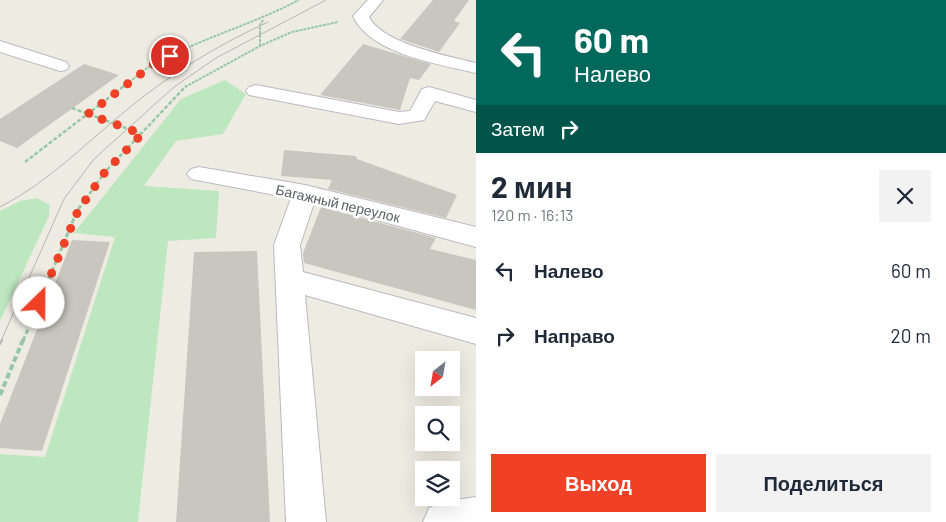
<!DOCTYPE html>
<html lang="ru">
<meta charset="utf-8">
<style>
:root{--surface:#fff;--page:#f2f2f3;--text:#1f2937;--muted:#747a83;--accent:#f04026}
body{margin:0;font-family:Barlow,sans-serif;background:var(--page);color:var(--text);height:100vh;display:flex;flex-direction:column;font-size:19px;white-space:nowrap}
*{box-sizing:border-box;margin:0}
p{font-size:16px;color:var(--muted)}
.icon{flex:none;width:28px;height:28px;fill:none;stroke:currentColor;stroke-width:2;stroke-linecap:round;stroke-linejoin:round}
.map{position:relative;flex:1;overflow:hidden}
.details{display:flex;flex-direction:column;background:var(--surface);width:470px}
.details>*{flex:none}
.top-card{background:#00695c;color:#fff;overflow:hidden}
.needle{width:32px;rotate:211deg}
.controls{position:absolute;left:415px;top:351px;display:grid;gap:10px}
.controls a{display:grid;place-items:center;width:45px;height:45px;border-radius:0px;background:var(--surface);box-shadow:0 5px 20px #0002;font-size:25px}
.pin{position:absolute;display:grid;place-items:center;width:42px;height:42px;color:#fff;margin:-21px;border:2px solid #fff;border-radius:50%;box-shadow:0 1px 5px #0007}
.me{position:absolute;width:55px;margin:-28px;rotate:23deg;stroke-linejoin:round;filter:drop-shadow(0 0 4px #0008)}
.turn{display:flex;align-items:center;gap:18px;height:105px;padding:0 15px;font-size:22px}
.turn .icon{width:65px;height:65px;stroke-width:2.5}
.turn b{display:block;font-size:35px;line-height:42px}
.then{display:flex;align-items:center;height:48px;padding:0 15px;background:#0003;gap:10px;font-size:19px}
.round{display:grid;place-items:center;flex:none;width:52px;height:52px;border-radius:0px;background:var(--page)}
.headline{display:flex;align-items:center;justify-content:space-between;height:85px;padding:0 15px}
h1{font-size:30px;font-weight:700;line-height:38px}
.cta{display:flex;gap:10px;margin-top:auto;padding:10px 15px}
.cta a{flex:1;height:58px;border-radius:0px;background:var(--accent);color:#fff;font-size:20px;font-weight:700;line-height:58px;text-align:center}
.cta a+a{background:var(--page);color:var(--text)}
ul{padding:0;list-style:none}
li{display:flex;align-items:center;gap:15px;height:65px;padding:0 15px}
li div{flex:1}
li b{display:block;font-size:19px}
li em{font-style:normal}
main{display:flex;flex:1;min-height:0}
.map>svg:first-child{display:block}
.green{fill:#bde7bf}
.building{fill:#c9c6bf}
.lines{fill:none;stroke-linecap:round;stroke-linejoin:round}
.minor-casing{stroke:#b7babf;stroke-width:2}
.path-far3{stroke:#96c8a7;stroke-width:2;stroke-dasharray:3 1;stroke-linecap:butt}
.path-far2{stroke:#96c8a7;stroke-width:2.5;stroke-dasharray:4 2;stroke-linecap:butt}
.path-far1{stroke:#96c8a7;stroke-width:3;stroke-dasharray:5 2.5;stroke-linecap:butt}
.path{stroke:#96c8a7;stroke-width:4;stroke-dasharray:6 3;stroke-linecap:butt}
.minor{fill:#fff;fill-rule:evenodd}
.tram-far1{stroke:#b4b5b5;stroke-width:1}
.tram{stroke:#b4b5b5;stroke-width:2}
.route{stroke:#f04026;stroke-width:9;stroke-dasharray:0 16.2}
.labels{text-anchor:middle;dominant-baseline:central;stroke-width:5;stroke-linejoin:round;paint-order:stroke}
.street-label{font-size:14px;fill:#5a5e64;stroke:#fff}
</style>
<main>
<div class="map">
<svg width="476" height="522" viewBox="0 0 476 522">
<rect width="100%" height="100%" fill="#eeece2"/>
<path class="green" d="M 225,80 L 246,94 L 223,134 L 176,141 L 144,186 L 219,191 L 216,238 L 168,241 L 138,522 L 0,522 L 0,454 L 45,457 L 115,237 L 74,233 L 181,99 Z
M 37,198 L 50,205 L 49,216 L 0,321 L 0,211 L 20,201 Z"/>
<path class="building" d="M 433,0 L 469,0 L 454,21 L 460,23 L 439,52 L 400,39 Z
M 363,44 L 431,64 L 419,80 L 410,78 L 400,110 L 320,95 Z
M 84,64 L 119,75 L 17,148 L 0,141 L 0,119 Z
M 284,150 L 356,156 L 357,159 L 457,195 L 446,218 L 328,189 L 332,180 L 281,176 Z
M 321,207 L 436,238 L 430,249 L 476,260 L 476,310 L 304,263 L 303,253 Z
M 72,240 L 110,242 L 42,451 L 0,448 L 0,424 Z
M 257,251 L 270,522 L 176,522 L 194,252 Z"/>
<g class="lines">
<g class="minor-casing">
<path id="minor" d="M 368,0 L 383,0 L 369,17 C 383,44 448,56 476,63 L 476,73 C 439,64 370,54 353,16 Z
M 0,41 L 66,62 L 69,66 L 66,70 L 60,71 L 0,52 Z
M 256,85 L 399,112 L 410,111 L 422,89 L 429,87 L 476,100 L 476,112 L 435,101 L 424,120 L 399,124 L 249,95 L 246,91 L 249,87 Z
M 199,167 L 305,185 L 476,227 L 476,247 L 314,203 L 300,245 L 303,272 L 476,318 L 476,344 L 305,295 L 326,522 L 286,522 L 274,245 L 291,198 L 191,179 L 187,174 L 191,169 Z
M 476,497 L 476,522 L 423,522 L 429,508 L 443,502 Z"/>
</g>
<path class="path-far3" d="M 260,46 L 260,25 L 263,20
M 123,87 C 134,79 145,68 157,62 C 203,38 253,24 299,0
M 185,87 L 260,46 L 292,32 L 338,22"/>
<path class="path-far2" d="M 72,108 L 142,134
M 25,162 L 124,86
M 86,199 L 105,172 L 186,86"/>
<path class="path-far1" d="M 23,341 L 77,211 L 87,197"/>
<path class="path" d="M 0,395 L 23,340"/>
<use href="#minor" class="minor"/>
<path class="tram-far1" d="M 0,207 C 49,182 87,142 129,108 C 172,73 218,45 268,22
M 1,341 L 64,199 L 94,159 L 174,87 L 216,58 L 326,0"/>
<path class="tram" d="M 0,344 L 2,340"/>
</g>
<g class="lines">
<path class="route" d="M 39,303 L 78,211 L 105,172 L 142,134 L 88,114 L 155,63 L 170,56"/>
</g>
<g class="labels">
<g class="street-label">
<text transform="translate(338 203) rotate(13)">Багажный переулок</text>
</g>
</g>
</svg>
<div class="controls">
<a><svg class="needle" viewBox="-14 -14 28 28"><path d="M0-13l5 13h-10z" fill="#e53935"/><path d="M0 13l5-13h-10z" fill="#747a83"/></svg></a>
<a><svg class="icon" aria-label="search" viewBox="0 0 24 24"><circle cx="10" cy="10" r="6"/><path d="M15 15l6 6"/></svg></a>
<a><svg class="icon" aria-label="layers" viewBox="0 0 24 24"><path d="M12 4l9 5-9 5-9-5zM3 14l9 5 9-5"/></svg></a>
</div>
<div class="pin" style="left:170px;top:56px;background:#d93025"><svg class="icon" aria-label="arrive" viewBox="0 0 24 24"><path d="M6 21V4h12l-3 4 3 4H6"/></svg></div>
<svg class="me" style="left:39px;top:303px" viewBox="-20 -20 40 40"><circle r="19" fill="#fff"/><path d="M0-13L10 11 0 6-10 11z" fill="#f04026"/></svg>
</div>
<section class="details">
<div class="top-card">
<div class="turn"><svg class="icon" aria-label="left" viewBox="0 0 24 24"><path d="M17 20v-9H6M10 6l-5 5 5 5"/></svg><div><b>60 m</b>Налево</div></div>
<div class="then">Затем<svg class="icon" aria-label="right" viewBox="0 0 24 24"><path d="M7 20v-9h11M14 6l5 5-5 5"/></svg></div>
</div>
<div class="headline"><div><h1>2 мин</h1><p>120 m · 16:13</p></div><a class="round"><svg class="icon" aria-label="close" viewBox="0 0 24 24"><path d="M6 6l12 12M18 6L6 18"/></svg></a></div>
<ul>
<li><svg class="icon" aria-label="left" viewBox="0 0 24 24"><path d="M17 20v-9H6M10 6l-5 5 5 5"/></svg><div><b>Налево</b></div><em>60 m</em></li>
<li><svg class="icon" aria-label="right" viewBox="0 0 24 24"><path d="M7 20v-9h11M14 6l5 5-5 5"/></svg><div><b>Направо</b></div><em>20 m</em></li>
</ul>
<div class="cta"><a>Выход</a><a>Поделиться</a></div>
</section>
</main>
